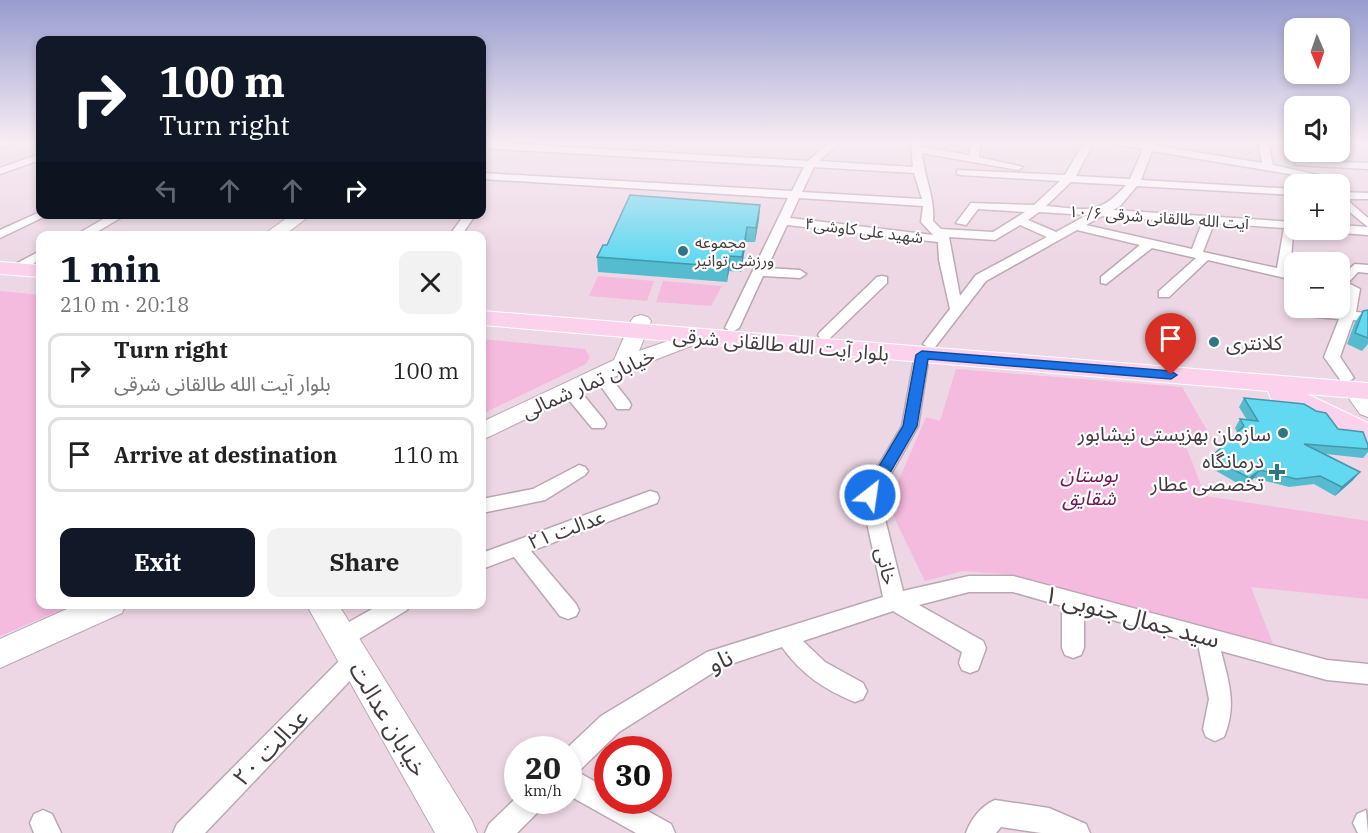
<!DOCTYPE html>
<meta charset="utf-8">
<style>
:root{--surface:#fff;--page:#f2f2f2;--text:#222;--muted:#767676;--line:#e0e0e0;--accent:#111827}
body{margin:0;font-family:"IBM Plex Serif","Noto Sans Arabic",serif;background:var(--page);color:var(--text);height:100vh;display:flex;flex-direction:column;font-size:22px;white-space:nowrap}
*{box-sizing:border-box;margin:0}
p{font-size:20px;color:var(--muted)}
.icon{flex:none;width:33px;height:33px;fill:none;stroke:currentColor;stroke-width:2;stroke-linecap:round;stroke-linejoin:round}
.map{position:relative;flex:1;overflow:hidden}
.details{position:absolute;left:36px;top:231px;width:450px;height:378px;display:flex;flex-direction:column;background:var(--surface);border-radius:12px;box-shadow:0 3px 9px #0003}
.details>*{flex:none}
.top-card{position:absolute;left:36px;top:36px;width:450px;height:183px;border-radius:12px;box-shadow:0 3px 9px #0003;background:#111827;color:#fff;overflow:hidden}
.needle{width:39px;rotate:178deg}
.fabs{position:absolute;left:1284px;top:18px;display:grid;gap:12px}
.fabs a{display:grid;place-items:center;width:66px;height:66px;border-radius:12px;background:var(--surface);box-shadow:0 3px 9px #0003;font-size:30px}
.speed{position:absolute;left:504px;top:736px;display:flex;gap:12px;font-size:30px;font-weight:700;text-align:center}
.speed>*{display:grid;place-content:center;width:78px;height:78px;border-radius:50%;background:var(--surface);box-shadow:0 3px 9px #0003;line-height:1}
.speed small{font-size:15px;font-weight:400}
.speed .limit{border:9px solid #d22;background:#fff;color:#111}
.pin{position:absolute;display:grid;place-items:center;width:51px;height:51px;color:#fff;margin:-62px -26px;border-radius:50% 50% 50% 0;rotate:-45deg;box-shadow:0 0 6px #0007}
.pin .icon{rotate:45deg}
.me{position:absolute;width:66px;margin:-33px;rotate:30deg;stroke-linejoin:round;filter:drop-shadow(0 0 4px #0008)}
.turn{display:flex;align-items:center;gap:21px;height:126px;padding:0 24px;font-size:27px}
.turn .icon{width:78px;height:78px;stroke-width:2.5}
.turn b{display:block;font-size:42px;line-height:51px}
.lanes{display:flex;align-items:center;height:57px;padding:0 24px;background:#0003;justify-content:center;gap:30px;direction:ltr}
.lanes .off{opacity:.35}
.round{display:grid;place-items:center;flex:none;width:63px;height:63px;border-radius:12px;background:var(--page)}
.summary{display:flex;align-items:center;justify-content:space-between;height:102px;padding:0 24px}
h1{font-size:36px;font-weight:700;line-height:45px;color:var(--accent)}
.cta{display:flex;gap:12px;margin-top:auto;padding:12px 24px}
.cta a{flex:1;height:69px;border-radius:12px;background:var(--accent);color:#fff;font-size:24px;font-weight:700;line-height:69px;text-align:center}
.cta a+a{background:var(--page);color:var(--text)}
ul{padding:0;list-style:none}
li{display:flex;align-items:center;gap:18px;height:75px;margin:0 12px 9px;padding:0 12px;border:3px solid var(--line);border-radius:12px}
li div{flex:1}
li b{display:block;font-size:22px}
li em{font-style:normal}
.map>svg:first-child{display:block}
.green{fill:#f4bbde}
.lines{fill:none;stroke-linecap:round;stroke-linejoin:round}
.street-casing{stroke:#bba7b3;stroke-width:3}
.secondary-casing{stroke:#bba7b3;stroke-width:2}
.primary-casing{stroke:#fff;stroke-width:2}
.street{fill:#fff;fill-rule:evenodd}
.secondary{fill:#fff;fill-rule:evenodd}
.primary{fill:#fbd1ec;fill-rule:evenodd}
.wall{fill:#55bbcf}
.shaded-wall{fill:#4598a9}
.building{fill:#63d9f1;stroke:#4598a9;stroke-width:1.5}
.route{fill:#1a73e8;stroke:#114b97;stroke-width:1.5}
.poi-dot{fill:#307584;stroke:#fff;stroke-width:2}
.labels{text-anchor:middle;dominant-baseline:central;stroke-width:4.5;stroke-linejoin:round;paint-order:stroke}
.far-street-label{font-size:16px;fill:#433a3f;stroke:#fff}
.far-poi-label{font-size:16px;fill:#433a3f;stroke:#fff;text-anchor:start}
.poi-label{font-size:20px;fill:#433a3f;stroke:#fff;text-anchor:end}
.street-label{font-size:20px;fill:#433a3f;stroke:#fff}
.park-label{font-size:20px;font-style:italic;fill:#701758;stroke:#fff}
.near-street-label{font-size:24px;fill:#433a3f;stroke:#fff}
</style>
<div class="map">
<svg width="1368" height="833" viewBox="0 0 1368 833">
<rect width="100%" height="100%" fill="#edd7e4"/>
<path class="green" d="M 598,276 L 654,281 L 647,301 L 589,296 Z
M 663,281 L 722,286 L 711,306 L 656,302 Z
M 0,291 L 40,295 L 40,604 L 73,605 L 0,636 Z
M 482,339 L 585,349 L 590,357 L 586,364 L 482,414 Z
M 956,369 L 1182,387 L 1212,439 L 1183,438 L 1205,496 L 1368,521 L 1368,599 L 1251,587 L 1273,644 L 1005,574 L 963,571 L 925,581 L 888,505 L 926,417 L 940,421 Z"/>
<g class="lines">
<g class="street-casing">
<path id="street" d="M 0,142 L 18,142 L 0,148 Z
M 482,142 L 808,161 L 830,142 L 840,142 L 819,161 L 913,167 L 911,142 L 921,142 L 921,147 L 969,155 L 971,142 L 981,142 L 979,157 L 1023,167 L 1018,170 L 922,153 C 924,177 935,197 933,221 L 941,229 L 993,232 L 1025,212 L 978,209 L 966,225 L 956,223 L 971,203 L 1034,205 L 1060,181 L 961,175 L 957,174 L 957,170 L 1065,175 L 1084,142 L 1094,142 L 1076,176 L 1130,179 L 1143,149 L 1114,144 L 1112,142 L 1145,144 L 1156,142 L 1154,145 L 1262,163 L 1258,142 L 1268,142 L 1273,165 L 1318,175 L 1313,178 L 1152,151 L 1141,180 L 1294,189 L 1294,195 L 1137,186 L 1120,206 L 1113,210 L 1294,222 L 1290,271 L 1294,272 L 1294,280 L 1208,260 L 1169,297 L 1159,297 L 1159,291 L 1196,258 L 1152,248 L 1106,284 L 1101,283 L 1101,277 L 1140,245 L 1077,230 L 986,281 L 935,347 L 930,348 L 923,344 L 950,309 L 939,260 L 938,242 L 787,225 L 767,268 L 800,270 L 806,274 L 800,278 L 763,276 L 739,328 L 732,332 L 725,328 L 788,198 L 482,179 L 482,173 L 792,191 L 804,167 L 482,148 ZM 814,167 L 914,173 L 922,199 L 802,192 ZM 1071,182 L 1126,185 C 1098,217 1086,209 1046,206 ZM 799,198 L 923,206 L 921,222 L 933,235 L 790,218 ZM 1039,212 L 1087,215 L 1056,232 L 1028,220 ZM 1102,216 L 1202,223 L 1192,249 L 1086,225 ZM 1214,223 L 1284,228 L 1277,268 L 1203,252 ZM 1020,225 L 1047,237 L 976,275 L 960,296 L 949,237 L 995,240 Z
M 40,154 L 40,160 L 0,174 L 0,168 Z
M 1300,160 L 1368,163 L 1368,169 L 1296,165 L 1295,163 Z
M 1340,192 L 1368,193 L 1368,199 L 1346,199 L 1368,218 L 1368,235 L 1340,233 L 1334,230 L 1340,230 L 1340,225 L 1368,227 L 1340,204 Z
M 40,212 L 40,214 L 50,214 L 0,238 L 0,230 Z
M 112,214 L 127,214 L 90,236 L 74,236 Z
M 465,214 L 476,214 L 461,236 L 449,236 Z
M 40,251 L 40,260 L 17,272 L 7,272 L 6,269 Z
M 1355,264 L 1368,265 L 1368,273 L 1358,272 L 1348,283 L 1360,289 L 1356,312 L 1368,313 L 1368,321 L 1353,320 L 1340,357 L 1354,378 L 1346,383 L 1341,381 L 1324,357 L 1339,319 L 1295,315 L 1288,311 L 1294,307 L 1342,311 L 1346,291 L 1340,289 L 1340,277 Z
M 882,276 L 887,277 L 887,283 L 830,338 L 820,338 L 818,335 L 820,332 L 877,277 Z
M 922,351 L 929,355 L 918,426 L 879,495 L 903,591 L 969,576 L 1013,576 L 1327,660 L 1368,664 L 1368,684 L 1327,680 L 1221,651 C 1229,683 1237,705 1224,737 L 1215,741 L 1206,737 L 1203,729 L 1209,699 L 1198,644 L 1084,612 L 1084,648 L 1081,655 L 1073,658 L 1065,655 L 1062,648 L 1062,606 L 1013,592 L 969,592 L 919,605 L 983,641 L 986,648 L 978,670 L 970,673 L 962,670 L 959,663 L 962,652 L 893,611 L 803,641 L 825,662 L 863,683 L 867,691 L 863,699 L 855,702 C 825,690 801,674 782,647 L 722,667 L 619,732 L 578,772 L 608,789 L 608,801 L 630,801 L 671,824 L 675,833 L 636,833 L 568,795 L 568,750 L 565,750 L 601,716 L 707,652 L 883,597 L 861,495 L 902,426 L 915,355 Z
M 601,370 L 606,372 L 629,401 L 631,405 L 629,409 L 617,409 L 593,375 Z
M 570,385 L 576,386 L 604,420 L 606,424 L 604,428 L 592,428 L 564,394 L 562,390 Z
M 579,465 L 585,467 L 588,471 L 585,475 L 545,500 L 482,513 L 482,499 L 533,489 Z
M 650,491 L 657,493 L 659,498 L 657,503 L 531,551 L 576,604 L 579,610 L 576,616 L 568,619 L 560,616 L 514,557 L 482,569 L 482,553 Z
M 381,604 L 410,604 L 407,610 L 349,645 L 341,648 L 333,645 L 330,638 L 333,631 Z
M 354,651 L 362,654 L 365,661 L 362,668 L 205,833 L 173,833 L 177,824 L 346,654 Z
M 518,796 L 518,801 L 544,801 L 540,810 L 517,833 L 485,833 L 489,824 Z
M 995,800 L 1049,808 L 1086,824 L 1090,833 L 1041,833 L 1001,827 L 996,833 L 966,833 C 971,819 981,806 995,800 Z
M 43,810 L 52,814 L 61,833 L 34,833 L 30,823 L 34,814 Z
M 1366,810 L 1368,833 L 1358,833 L 1353,823 L 1357,814 Z"/>
</g>
<g class="secondary-casing">
<path id="secondary" d="M 292,214 L 312,214 L 283,236 L 262,236 Z
M 641,315 L 648,317 L 651,321 L 639,351 L 697,331 L 704,333 L 708,337 L 704,341 L 631,369 L 482,440 L 482,422 L 614,360 L 631,321 L 634,317 Z
M 1355,383 L 1363,385 L 1368,392 L 1368,417 L 1360,414 L 1343,390 L 1347,385 Z
M 78,604 L 126,604 L 122,613 L 0,668 L 0,639 Z
M 306,604 L 338,604 L 471,819 L 477,833 L 435,833 Z"/>
</g>
<g class="primary-casing">
<path id="primary" d="M 0,262 L 40,265 L 40,277 L 0,274 Z
M 482,311 L 1368,383 L 1368,399 L 1307,394 L 1368,423 L 1368,444 L 1314,416 L 1271,399 L 1268,391 L 482,325 Z"/>
</g>
<use href="#street" class="street"/>
<use href="#secondary" class="secondary"/>
<use href="#primary" class="primary"/>
</g>
<path class="wall" d="M 760,205 L 759,219 L 755,242 L 746,242 L 741,272 L 729,271 L 727,282 L 598,272 L 597,257 Z
M 1368,310 L 1368,344 L 1362,351 L 1347,344 L 1355,322 L 1363,311 Z
M 1244,398 L 1338,429 L 1368,445 L 1368,452 L 1363,458 L 1326,454 L 1360,472 L 1353,480 L 1335,496 L 1314,484 L 1289,487 L 1254,478 L 1244,487 L 1206,465 L 1211,457 L 1237,432 L 1235,428 L 1240,419 L 1247,420 L 1239,407 Z"/>
<path class="shaded-wall" d="M 760,205 L 759,219 L 755,242 L 756,228 Z
M 747,227 L 746,242 L 741,272 L 742,257 Z
M 730,256 L 729,271 L 727,282 L 728,267 Z
M 1260,470 L 1254,478 L 1244,487 L 1249,478 Z
M 1360,472 L 1353,480 L 1335,496 L 1342,487 Z"/>
<path class="building" d="M 630,195 L 760,205 L 756,228 L 747,227 L 742,257 L 730,256 L 728,267 L 597,257 L 603,245 L 607,245 Z
M 1368,310 L 1368,338 L 1355,333 L 1363,311 Z
M 1244,398 L 1304,404 L 1316,411 L 1326,413 L 1338,429 L 1363,432 L 1368,445 L 1368,449 L 1304,444 L 1360,472 L 1342,487 L 1320,476 L 1296,479 L 1260,470 L 1249,478 L 1211,457 L 1244,426 L 1240,419 L 1258,421 Z"/>
<linearGradient id="sky" x2="0" y2="1"><stop stop-color="#989cce"/><stop offset="0.55" stop-color="#f7edf3"/><stop offset="1" stop-color="#f7edf3" stop-opacity="0"/></linearGradient>
<rect width="1368" height="258" fill="url(#sky)"/>
<path class="route" d="M 922,351 L 1171,371 L 1177,375 L 1171,379 L 928,359 L 917,426 L 875,499 L 864,499 L 862,495 L 903,426 L 916,355 Z"/>
<g class="poi-dot">
<circle cx="683" cy="251" r="6"/>
<circle cx="1214" cy="342" r="6"/>
<circle cx="1283" cy="433" r="6"/>
<path d="M1274 463h6v6h6v6h-6v6h-6v-6h-6v-6h6z"/>
</g>
<g class="labels">
<g class="far-street-label">
<text transform="translate(1159 217) rotate(4)">آیت الله طالقانی شرقی ۱۰/۶</text>
<text transform="translate(864 230) rotate(7)">شهید علی کاوشی۴</text>
</g>
<g class="far-poi-label">
<text x="695" y="242">مجموعه<tspan x="695" dy="18">ورزشی توانیر</tspan></text>
</g>
<g class="poi-label">
<text x="1226" y="342" text-anchor="start">کلانتری</text>
<text x="1271" y="433">سازمان بهزیستی نیشابور</text>
<text x="1264" y="460">درمانگاه<tspan x="1264" dy="23">تخصصی عطار</tspan></text>
</g>
<g class="street-label">
<text transform="translate(781 344) rotate(5)">بلوار آیت الله طالقانی شرقی</text>
<text transform="translate(588 383) rotate(-24)">خیابان تمار شمالی</text>
<text transform="translate(566 529) rotate(-20)">عدالت ۲۱</text>
<text transform="translate(887 566) rotate(77)">خانی</text>
</g>
<g class="park-label">
<text x="1089" y="474">بوستان<tspan x="1089" dy="23">شقایق</tspan></text>
</g>
<g class="near-street-label">
<text transform="translate(1132 616) rotate(15)">سید جمال جنوبی ۱</text>
<text transform="translate(720 660) rotate(-23)">ناو</text>
<text transform="translate(389 719) rotate(59)">خیابان عدالت</text>
<text transform="translate(270 747) rotate(-46)">عدالت ۲۰</text>
</g>
</g>
</svg>
<div class="fabs">
<a><svg class="needle" viewBox="-14 -14 28 28"><path d="M0-13l5 13h-10z" fill="#e53935"/><path d="M0 13l5-13h-10z" fill="#767676"/></svg></a>
<a><svg class="icon" aria-label="sound" viewBox="0 0 24 24"><path d="M4 9h4l5-4v14l-5-4H4zM17 9q2 3 0 6"/></svg></a>
<a>+</a>
<a>−</a>
</div>
<div class="speed"><div>20<small>km/h</small></div><div class="limit">30</div></div>
<div class="pin" style="left:1171px;top:375px;background:#d93025"><svg class="icon" aria-label="arrive" viewBox="0 0 24 24"><path d="M6 21V4h12l-3 4 3 4H6"/></svg></div>
<svg class="me" style="left:870px;top:495px" viewBox="-20 -20 40 40"><circle r="17" fill="#1a73e8" stroke="#fff" stroke-width="3"/><path d="M0-11L8 9 0 5-8 9z" fill="#fff"/></svg>
<div class="top-card">
<div class="turn"><svg class="icon" aria-label="right" viewBox="0 0 24 24"><path d="M7 20v-9h11M14 6l5 5-5 5"/></svg><div><b>100 m</b>Turn right</div></div>
<div class="lanes"><svg class="icon off" aria-label="left" viewBox="0 0 24 24"><path d="M17 20v-9H6M10 6l-5 5 5 5"/></svg><svg class="icon off" aria-label="ahead" viewBox="0 0 24 24"><path d="M12 20V5M6 11l6-6 6 6"/></svg><svg class="icon off" aria-label="ahead" viewBox="0 0 24 24"><path d="M12 20V5M6 11l6-6 6 6"/></svg><svg class="icon" aria-label="right" viewBox="0 0 24 24"><path d="M7 20v-9h11M14 6l5 5-5 5"/></svg></div>
</div>
<section class="details">
<div class="summary"><div><h1>1 min</h1><p>210 m · 20:18</p></div><a class="round"><svg class="icon" aria-label="close" viewBox="0 0 24 24"><path d="M6 6l12 12M18 6L6 18"/></svg></a></div>
<ul>
<li><svg class="icon" aria-label="right" viewBox="0 0 24 24"><path d="M7 20v-9h11M14 6l5 5-5 5"/></svg><div><b>Turn right</b><p>بلوار آیت الله طالقانی شرقی</p></div><em>100 m</em></li>
<li><svg class="icon" aria-label="arrive" viewBox="0 0 24 24"><path d="M6 21V4h12l-3 4 3 4H6"/></svg><div><b>Arrive at destination</b></div><em>110 m</em></li>
</ul>
<div class="cta"><a>Exit</a><a>Share</a></div>
</section>
</div>
